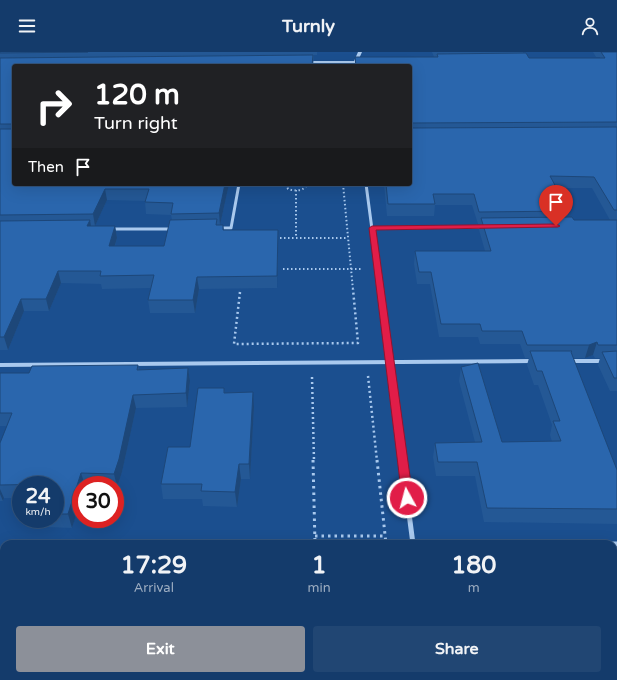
<!DOCTYPE html>
<style>
:root{--surface:#143b6b;--page:#214673;--text:#f1f3f6;--muted:#9dadc1;--line:#33557e;--accent:#8c9099}
body{margin:0;font-family:"Varela Round",sans-serif;background:var(--page);color:var(--text);height:100vh;display:flex;flex-direction:column;font-size:15px;white-space:nowrap}
*{box-sizing:border-box;margin:0}
p{font-size:13px;color:var(--muted)}
.icon{flex:none;width:22px;height:22px;fill:none;stroke:currentColor;stroke-width:2;stroke-linecap:round;stroke-linejoin:round}
.map{position:relative;flex:1;overflow:hidden}
.panel{position:absolute;left:0px;top:488px;width:617px;height:140px;display:flex;flex-direction:column;background:var(--surface);border-radius:12px 12px 0 0;box-shadow:0 4px 16px #0002,0 0 0 1px var(--line)}
.panel>*{flex:none}
.banner{position:absolute;left:12px;top:12px;width:400px;height:122px;border-radius:4px;box-shadow:0 4px 16px #0002,0 0 0 1px var(--line);background:#202124;color:#fff;overflow:hidden}
.speed{position:absolute;left:12px;top:424px;display:flex;gap:8px;font-size:20px;font-weight:700;text-align:center}
.speed>*{display:grid;place-content:center;width:52px;height:52px;border-radius:50%;background:var(--surface);box-shadow:0 4px 16px #0002,0 0 0 1px var(--line);line-height:1}
.speed small{font-size:10px;font-weight:400}
.speed .limit{border:6px solid #d22;background:#fff;color:#111}
.pin{position:absolute;display:grid;place-items:center;width:34px;height:34px;color:#fff;margin:-41px -17px;border-radius:50% 50% 50% 0;rotate:-45deg;box-shadow:0 0 4px #0007}
.pin .icon{rotate:45deg}
.me{position:absolute;width:44px;margin:-22px;rotate:353deg;stroke-linejoin:round;filter:drop-shadow(0 0 3px #0008)}
.turn{display:flex;align-items:center;gap:14px;height:84px;padding:0 16px;font-size:18px}
.turn .icon{width:52px;height:52px;stroke-width:2.5}
.turn b{display:block;font-size:28px;line-height:34px}
.then{display:flex;align-items:center;height:38px;padding:0 16px;background:#0003;gap:8px;font-size:15px}
.eta{display:flex;justify-content:space-evenly;align-items:center;height:68px;text-align:center}
.eta b{font-size:24px;font-weight:800;line-height:28px}
.button{display:flex;gap:8px;margin-top:auto;padding:8px 16px}
.button a{flex:1;height:46px;border-radius:4px;background:var(--accent);color:#fff;font-size:16px;font-weight:800;line-height:46px;text-align:center}
.button a+a{background:var(--page);color:var(--text)}
header{display:flex;justify-content:space-between;align-items:center;height:52px;padding:0 16px;background:var(--surface);font-size:18px;font-weight:800}
.map>svg:first-child{display:block}
.lines{fill:none;stroke-linecap:round;stroke-linejoin:round}
.path-far2{stroke:#a9c9ee;stroke-width:2;stroke-dasharray:1.5 2.5;stroke-linecap:butt}
.path-far1{stroke:#a9c9ee;stroke-width:2.5;stroke-dasharray:2 3;stroke-linecap:butt}
.path{stroke:#a9c9ee;stroke-width:3;stroke-dasharray:2.5 4;stroke-linecap:butt}
.minor-far2{stroke:#a9c9ee;stroke-width:3}
.minor-far1{stroke:#a9c9ee;stroke-width:4}
.minor{stroke:#a9c9ee;stroke-width:5}
.tertiary{fill:#a9c9ee;fill-rule:evenodd}
.wall{fill:#245895;fill-rule:evenodd}
.shaded-wall{fill:#1d4779}
.building{fill:#2a66ad;stroke:#1d4779}
.route{fill:#e11d48;stroke:#92132f}
</style>
<header><svg class="icon" aria-label="menu" viewBox="0 0 24 24"><path d="M4 6h16M4 12h16M4 18h16"/></svg>Turnly<svg class="icon" aria-label="person" viewBox="0 0 24 24"><circle cx="12" cy="8" r="4"/><path d="M4 21q1-7 8-7t8 7"/></svg></header>
<div class="map">
<svg width="617" height="628" viewBox="0 0 617 628">
<rect width="100%" height="100%" fill="#1b4f8f"/>
<g class="lines">
<path class="path-far2" d="M 286,132 L 288,137 C 295,139 302,140 307,133
M 343,132 L 353,238
M 252,133 L 285,133
M 307,133 L 343,133
M 296,138 L 296,186
M 276,186 L 348,186
M 283,217 L 363,217"/>
<path class="path-far1" d="M 240,240 L 234,292 L 358,291 L 353,237
M 368,324 L 377,409
M 312,325 L 314,409"/>
<path class="path" d="M 313,408 L 315,492
M 377,408 L 386,492
M 315,484 L 385,484
M 317,624 L 317,628
M 400,624 L 400,628"/>
<path class="minor-far2" d="M 366,132 L 380,238
M 218,176 L 231,176 L 239,132
M 372,176 L 484,175
M 110,177 L 172,177"/>
<path class="minor-far1" d="M 380,237 L 402,409
M 570,309 L 604,309
M 0,313 L 532,309"/>
<path class="minor" d="M 402,408 L 413,492
M 509,492 L 617,492
M 0,498 L 4,498
M 431,624 L 431,628"/>
<path class="tertiary" d="M 358,0 L 362,0 L 358,9 L 365,9 L 365,11 L 304,11 L 302,10 L 304,9 L 354,9 Z"/>
</g>
<path class="wall" d="M 0,0 L 317,0 L 317,3 L 314,3 L 313,14 L 14,14 L 14,132 L 229,132 L 220,173 L 223,173 L 224,178 L 278,178 L 277,236 L 199,237 L 195,261 L 150,261 L 148,248 L 151,236 L 102,237 L 101,232 L 61,231 L 49,259 L 24,259 L 8,298 L 0,298 ZM 107,148 L 145,149 L 145,150 L 146,162 L 171,163 L 172,168 L 164,194 L 115,194 L 117,186 L 115,174 L 95,174 Z
M 432,0 L 523,0 L 523,1 L 529,6 L 600,6 L 600,5 L 596,5 L 593,0 L 617,0 L 617,339 L 610,339 L 598,313 L 600,306 L 595,306 L 593,303 L 585,306 L 573,306 L 617,418 L 617,472 L 484,470 L 475,424 L 436,424 L 433,405 L 435,391 L 475,390 L 459,329 L 461,315 L 502,390 L 552,390 L 550,383 L 552,373 L 538,333 L 534,333 L 527,313 L 529,306 L 525,306 L 520,292 L 480,292 L 478,285 L 439,285 L 430,232 L 417,232 L 414,212 L 415,199 L 485,199 L 479,178 L 480,172 L 478,172 L 472,153 L 435,153 L 434,164 L 387,164 L 384,132 L 410,132 L 410,14 L 355,14 L 355,5 L 434,5 ZM 556,136 L 592,136 L 610,168 L 574,168 L 567,165 L 569,159 Z
M 138,313 L 139,318 L 188,316 L 190,329 L 187,355 L 136,356 L 122,420 L 117,435 L 115,435 L 115,433 L 81,433 L 81,447 L 72,476 L 47,475 L 45,467 L 55,467 L 55,433 L 21,433 L 21,446 L 4,446 L 3,449 L 0,449 L 0,391 L 7,374 L 0,374 L 0,321 L 29,321 Z
M 224,336 L 225,341 L 254,355 L 250,427 L 241,427 L 237,455 L 203,454 L 202,447 L 163,447 L 161,432 L 190,395 Z
M 0,503 L 4,503 L 4,554 L 3,554 L 0,564 Z
M 617,504 L 617,525 L 613,514 Z
M 480,624 L 613,624 L 617,628 L 481,628 Z"/>
<path class="shaded-wall" d="M 225,132 L 229,132 L 220,173 L 219,161 Z
M 105,137 L 107,148 L 95,174 L 93,162 Z
M 90,168 L 92,180 L 87,174 Z
M 115,174 L 117,186 L 111,206 L 109,194 Z
M 278,178 L 278,190 L 277,236 L 277,224 Z
M 58,219 L 61,231 L 49,259 L 46,247 Z
M 197,225 L 199,237 L 195,261 L 193,248 Z
M 21,247 L 24,259 L 8,298 L 4,285 Z
M 597,290 L 593,303 L 585,306 L 589,293 Z
M 188,316 L 190,329 L 187,355 L 186,341 Z
M 253,340 L 254,355 L 250,427 L 249,412 Z
M 133,343 L 136,356 L 122,420 L 117,435 L 114,422 Z
M 239,412 L 241,427 L 237,455 L 235,440 Z
M 81,421 L 85,433 L 81,433 L 81,447 L 72,476 L 68,462 Z
M 0,437 L 4,446 L 3,449 L 0,442 Z
M 0,546 L 3,554 L 0,564 Z
M 151,624 L 157,624 L 156,628 L 150,628 Z"/>
<path class="building" d="M 0,0 L 88,0 L 0,1 Z
M 601,0 L 617,0 L 617,70 L 411,71 L 410,72 L 410,14 L 356,14 L 355,5 L 438,5 L 437,2 L 526,1 L 529,6 L 605,6 Z
M 313,3 L 312,14 L 14,14 L 14,74 L 12,72 L 0,72 L 0,6 Z
M 14,74 L 14,132 L 225,132 L 219,161 L 171,162 L 173,151 L 145,150 L 149,137 L 105,137 L 93,162 L 0,163 L 0,77 L 12,77 Z
M 410,75 L 411,76 L 617,75 L 617,158 L 614,158 L 594,125 L 550,124 L 569,159 L 479,160 L 474,142 L 433,142 L 435,152 L 388,152 L 386,132 L 410,132 Z
M 572,165 L 574,168 L 617,168 L 617,293 L 598,293 L 597,290 L 589,293 L 527,293 L 522,279 L 482,279 L 480,272 L 441,272 L 431,220 L 419,220 L 415,199 L 491,199 L 481,166 Z
M 217,167 L 216,173 L 223,173 L 223,178 L 278,178 L 277,224 L 197,225 L 193,248 L 148,248 L 154,223 L 100,224 L 101,219 L 58,219 L 46,247 L 21,247 L 4,285 L 0,285 L 0,169 L 90,168 L 87,174 L 115,174 L 109,194 L 164,194 L 170,168 Z
M 530,299 L 572,299 L 571,300 L 617,418 L 617,457 L 487,456 L 477,410 L 438,410 L 435,391 L 482,390 L 461,315 L 478,311 L 502,390 L 561,389 L 553,369 L 560,369 L 542,319 L 537,319 Z
M 617,299 L 617,326 L 614,326 L 602,300 Z
M 138,313 L 137,318 L 188,316 L 186,341 L 133,343 L 119,407 L 114,422 L 81,421 L 68,462 L 55,462 L 55,433 L 53,433 L 53,432 L 0,433 L 0,391 L 12,361 L 0,361 L 0,321 L 29,321 L 32,314 Z
M 198,336 L 224,336 L 224,341 L 253,340 L 249,412 L 239,412 L 235,440 L 201,439 L 202,432 L 161,432 L 168,395 L 190,395 Z
M 0,503 L 4,503 L 4,535 L 0,535 Z
M 613,536 L 617,536 L 617,628 L 488,628 L 488,624 L 613,624 Z
M 0,605 L 4,605 L 4,624 L 151,624 L 150,628 L 0,628 Z"/>
<path class="route" d="M 556,172 L 560,174 L 558,175 L 376,178 L 413,446 L 411,449 L 407,451 L 403,449 L 402,446 L 369,176 L 372,174 Z"/>
</svg>
<div class="speed"><div>24<small>km/h</small></div><div class="limit">30</div></div>
<div class="pin" style="left:556px;top:174px;background:#d93025"><svg class="icon" aria-label="arrive" viewBox="0 0 24 24"><path d="M6 21V4h12l-3 4 3 4H6"/></svg></div>
<svg class="me" style="left:407px;top:446px" viewBox="-20 -20 40 40"><circle r="17" fill="#e11d48" stroke="#fff" stroke-width="3"/><path d="M0-11L8 9 0 5-8 9z" fill="#fff"/></svg>
<div class="banner">
<div class="turn"><svg class="icon" aria-label="right" viewBox="0 0 24 24"><path d="M7 20v-9h11M14 6l5 5-5 5"/></svg><div><b>120 m</b>Turn right</div></div>
<div class="then">Then<svg class="icon" aria-label="arrive" viewBox="0 0 24 24"><path d="M6 21V4h12l-3 4 3 4H6"/></svg></div>
</div>
<section class="panel">
<div class="eta">
<div><b>17:29</b><p>Arrival</p></div>
<div><b>1</b><p>min</p></div>
<div><b>180</b><p>m</p></div>
</div>
<div class="button"><a>Exit</a><a>Share</a></div>
</section>
</div>
